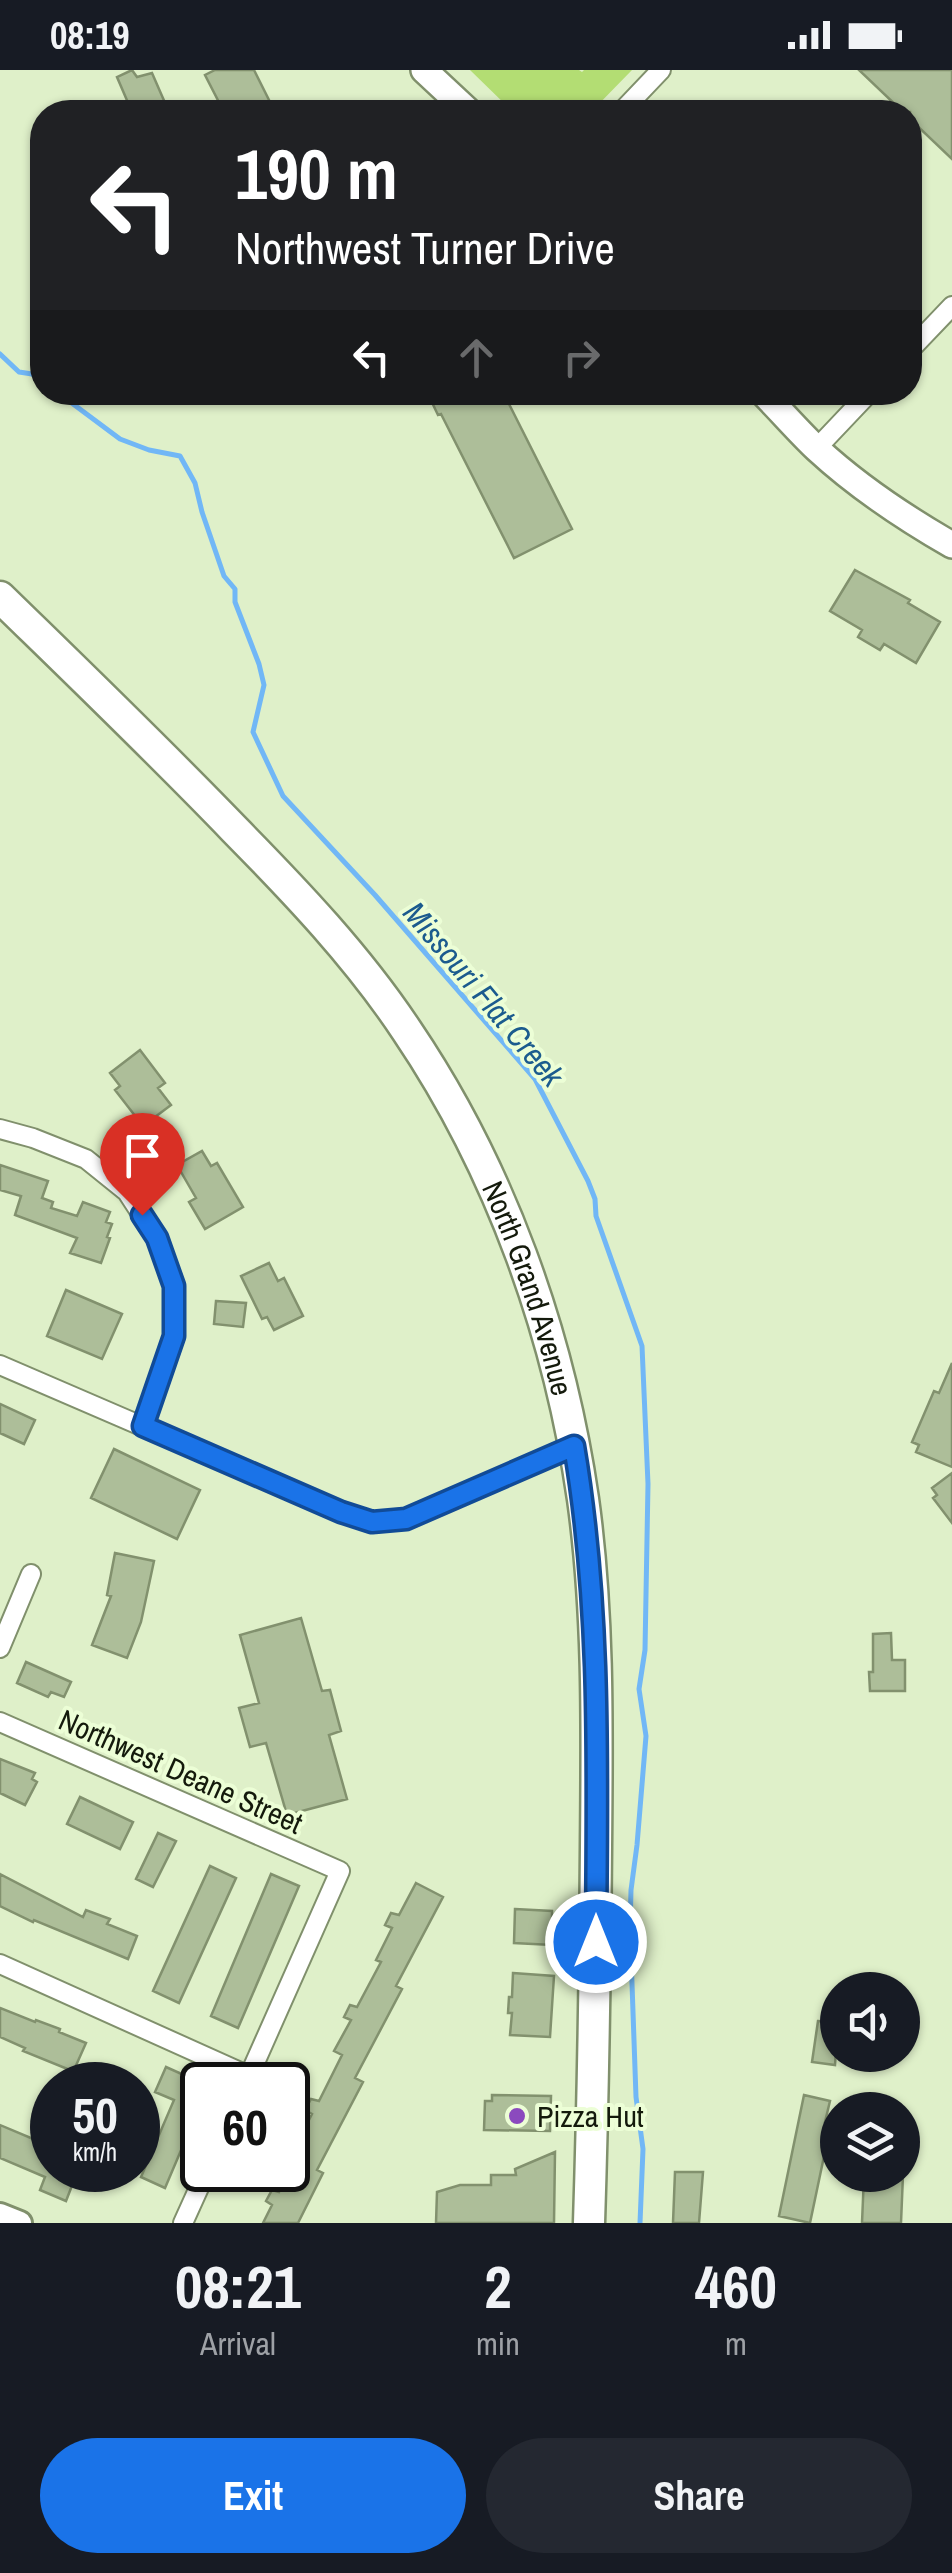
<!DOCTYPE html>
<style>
:root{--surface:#171b24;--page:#242831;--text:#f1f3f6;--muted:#9ea1a6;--accent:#1a73e8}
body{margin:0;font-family:"Archivo Narrow",sans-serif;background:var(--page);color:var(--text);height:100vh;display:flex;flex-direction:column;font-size:38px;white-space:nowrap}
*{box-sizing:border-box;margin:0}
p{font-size:32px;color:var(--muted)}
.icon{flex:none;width:55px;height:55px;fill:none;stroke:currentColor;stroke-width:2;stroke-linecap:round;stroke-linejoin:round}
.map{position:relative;height:2153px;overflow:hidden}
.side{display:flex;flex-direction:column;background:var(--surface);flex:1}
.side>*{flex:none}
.banner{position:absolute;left:30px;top:30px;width:892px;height:305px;border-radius:40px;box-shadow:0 2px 8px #0004;background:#202124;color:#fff;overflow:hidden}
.controls{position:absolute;left:820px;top:1902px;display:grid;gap:20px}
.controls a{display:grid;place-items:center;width:100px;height:100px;border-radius:50%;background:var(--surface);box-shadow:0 2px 8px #0004;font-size:50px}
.speed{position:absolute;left:30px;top:1992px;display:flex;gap:20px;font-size:50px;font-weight:700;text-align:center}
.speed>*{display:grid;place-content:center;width:130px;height:130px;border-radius:50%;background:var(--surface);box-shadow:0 2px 8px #0004;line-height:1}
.speed small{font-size:25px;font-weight:400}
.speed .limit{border:5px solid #111;border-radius:15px;background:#fff;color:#111}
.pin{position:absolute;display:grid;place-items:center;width:85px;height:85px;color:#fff;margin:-102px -42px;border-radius:50% 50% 50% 0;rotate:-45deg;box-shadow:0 0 10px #0007}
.pin .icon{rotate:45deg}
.me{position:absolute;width:110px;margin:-55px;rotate:0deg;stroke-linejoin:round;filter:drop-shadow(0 0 8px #0008)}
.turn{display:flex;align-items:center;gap:35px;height:210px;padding:0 40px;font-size:45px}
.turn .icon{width:130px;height:130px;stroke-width:2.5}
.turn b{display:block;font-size:70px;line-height:85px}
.lanes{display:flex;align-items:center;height:95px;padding:0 40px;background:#0003;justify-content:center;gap:50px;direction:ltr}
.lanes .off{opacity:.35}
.eta{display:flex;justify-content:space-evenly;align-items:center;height:170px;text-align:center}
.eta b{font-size:60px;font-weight:700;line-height:70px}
.action{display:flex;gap:20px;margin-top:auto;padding:20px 40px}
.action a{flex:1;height:115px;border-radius:60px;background:var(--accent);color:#fff;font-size:40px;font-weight:700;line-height:115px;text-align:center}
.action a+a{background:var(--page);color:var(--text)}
.status{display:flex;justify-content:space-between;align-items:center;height:70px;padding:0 50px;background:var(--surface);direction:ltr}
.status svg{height:28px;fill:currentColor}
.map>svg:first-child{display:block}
.green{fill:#b3dd73}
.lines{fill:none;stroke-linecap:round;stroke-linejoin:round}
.stream{stroke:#71b7f6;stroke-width:5}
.building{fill:#adbe99;stroke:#82916e;stroke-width:2.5}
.minor-casing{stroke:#80906c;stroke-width:22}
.tertiary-casing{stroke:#80906c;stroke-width:28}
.secondary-casing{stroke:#80906c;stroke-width:30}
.primary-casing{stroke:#80906c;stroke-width:35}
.minor{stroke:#fff;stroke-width:18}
.tertiary{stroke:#fff;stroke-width:22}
.secondary{stroke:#fff;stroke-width:25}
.primary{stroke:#fff;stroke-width:30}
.route-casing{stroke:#114b97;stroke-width:25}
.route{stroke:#1a73e8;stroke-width:18}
.poi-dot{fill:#8b4abe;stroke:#ecfed6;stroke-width:4}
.labels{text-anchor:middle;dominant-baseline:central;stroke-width:8;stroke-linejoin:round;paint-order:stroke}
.street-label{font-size:30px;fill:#141a0c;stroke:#ecfed6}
.poi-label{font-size:30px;fill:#141a0c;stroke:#ecfed6;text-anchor:start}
.water-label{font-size:32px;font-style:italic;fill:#1b5b8e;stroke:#ecfed6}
</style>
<div class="status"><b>08:19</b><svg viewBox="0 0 49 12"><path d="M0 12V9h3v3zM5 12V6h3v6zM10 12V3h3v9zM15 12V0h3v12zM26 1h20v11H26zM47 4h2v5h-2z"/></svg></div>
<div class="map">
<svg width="952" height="2153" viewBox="0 0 952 2153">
<rect width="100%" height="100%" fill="#dff0c9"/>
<path class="green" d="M 470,0 L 579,0 L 582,2 L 584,0 L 632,0 L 591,42 L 513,42 Z"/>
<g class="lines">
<path class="stream" d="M 0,284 L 19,302 L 32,304 L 42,312
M 57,322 L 120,369 L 149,380 L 180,386 L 195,413 L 202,442 L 224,506 L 235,519 L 235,532 L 259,594 L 264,615 L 253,662 L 283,726 L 375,825 L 535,1009 L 588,1111 L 595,1129 L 596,1146 L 642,1276 L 648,1414 L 645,1580 L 639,1619 L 646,1666 L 637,1775 L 631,1820 L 630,1857 L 636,2027 L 643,2079 L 640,2153"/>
</g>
<path class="building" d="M 132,0 L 137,7 L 152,3 L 169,42 L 132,42 L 117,7 Z
M 215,0 L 254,0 L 275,42 L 224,42 L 205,5 Z
M 859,0 L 952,0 L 952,89 L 910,49 L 910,42 L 903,42 Z
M 427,322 L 503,322 L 572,459 L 514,488 L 441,344 L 438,345 Z
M 855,500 L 910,530 L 908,533 L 940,552 L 916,593 L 884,574 L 880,580 L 858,567 L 862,560 L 830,541 Z
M 140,980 L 165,1013 L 158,1018 L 171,1035 L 143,1056 L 115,1020 L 120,1016 L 110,1003 Z
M 202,1081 L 211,1096 L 217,1093 L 243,1137 L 205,1159 L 189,1132 L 196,1128 L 177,1095 Z
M 0,1095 L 48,1111 L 42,1128 L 53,1132 L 51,1138 L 77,1146 L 83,1132 L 110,1142 L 106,1152 L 112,1154 L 107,1167 L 110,1168 L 101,1193 L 70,1183 L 77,1168 L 15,1145 L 21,1126 L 0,1120 Z
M 269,1193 L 278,1211 L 284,1208 L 303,1246 L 274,1260 L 267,1247 L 262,1249 L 241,1206 Z
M 66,1220 L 122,1244 L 102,1289 L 47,1266 Z
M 216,1231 L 246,1233 L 243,1257 L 214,1254 Z
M 952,1293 L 952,1397 L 916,1382 L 919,1375 L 912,1372 L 934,1321 L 939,1323 Z
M 0,1334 L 35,1350 L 24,1374 L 0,1363 Z
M 114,1379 L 200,1420 L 177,1469 L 91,1428 Z
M 952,1403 L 952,1453 L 933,1428 L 937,1425 L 932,1418 Z
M 115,1483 L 154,1491 L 141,1552 L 127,1588 L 92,1575 L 111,1526 L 107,1525 Z
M 301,1548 L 322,1621 L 330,1620 L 341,1661 L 329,1665 L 347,1729 L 287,1745 L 266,1673 L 250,1677 L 239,1638 L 259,1633 L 240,1565 Z
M 891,1563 L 892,1590 L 905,1590 L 905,1621 L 870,1621 L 869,1602 L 873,1602 L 873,1564 Z
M 26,1592 L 71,1612 L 64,1627 L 51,1622 L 48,1627 L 17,1613 Z
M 0,1689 L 35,1703 L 32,1709 L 37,1712 L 25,1735 L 0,1723 Z
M 80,1727 L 133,1752 L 120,1779 L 67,1754 Z
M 158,1763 L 176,1771 L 153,1817 L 136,1809 Z
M 210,1796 L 236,1808 L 179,1933 L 153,1921 Z
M 0,1804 L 83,1847 L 86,1840 L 110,1849 L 107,1854 L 137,1866 L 128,1889 L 34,1850 L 33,1852 L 0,1836 Z
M 271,1804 L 299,1816 L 238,1958 L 211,1946 Z
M 416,1813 L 443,1827 L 396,1916 L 402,1919 L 355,2008 L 363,2012 L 317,2100 L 323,2103 L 298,2153 L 263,2153 L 272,2135 L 266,2131 L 272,2120 L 279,2122 L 302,2078 L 296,2075 L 312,2044 L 305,2040 L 311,2029 L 319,2031 L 342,1985 L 334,1981 L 351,1950 L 344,1947 L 350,1935 L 357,1937 L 381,1892 L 376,1890 L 392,1858 L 385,1855 L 391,1843 L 399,1845 Z
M 515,1839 L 552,1841 L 552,1875 L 514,1873 Z
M 513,1903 L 554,1906 L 550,1967 L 510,1965 L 512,1943 L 508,1943 L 509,1927 L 512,1927 Z
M 0,1938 L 35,1952 L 36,1950 L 60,1959 L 59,1962 L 86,1973 L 74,2000 L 84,2003 L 79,2015 L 64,2015 L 70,2000 L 23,1981 L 25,1978 L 0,1967 Z
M 818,1951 L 838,1953 L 835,1995 L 812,1992 Z
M 166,1997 L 202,2013 L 202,2046 L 199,2054 L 193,2052 L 165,2118 L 141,2107 L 174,2030 L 155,2022 Z
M 492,2025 L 551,2026 L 550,2061 L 484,2060 L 485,2031 L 492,2031 Z
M 804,2025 L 830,2031 L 825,2052 L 831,2053 L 810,2153 L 779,2146 Z
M 52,2036 L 52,2100 L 78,2100 L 66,2131 L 40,2120 L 45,2107 L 0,2088 L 0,2055 L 38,2071 Z
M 555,2082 L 554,2153 L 436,2153 L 437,2122 L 460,2115 L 491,2115 L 491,2105 L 516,2105 L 515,2099 Z
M 675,2102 L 703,2102 L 699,2153 L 673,2153 Z
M 864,2105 L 903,2105 L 901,2153 L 862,2153 Z"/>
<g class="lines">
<g class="minor-casing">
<path id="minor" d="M 621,42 L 661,0
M 910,280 L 952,236
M 816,379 L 870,322
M 0,1059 L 33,1068 L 86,1089 L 127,1122 L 157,1168 L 174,1216 L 175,1266 L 143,1356
M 0,1295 L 341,1442 L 372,1452 L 406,1449 L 574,1377
M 0,1578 L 31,1504
M 0,1652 L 340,1801 L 245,2015
M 0,1894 L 249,2006
M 183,2153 L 207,2100"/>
</g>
<g class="tertiary-casing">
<path id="tertiary" d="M 0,2145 L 20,2153"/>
</g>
<g class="secondary-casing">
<path id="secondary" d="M 424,0 L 469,42
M 762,322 C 781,341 798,361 817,379 C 857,416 905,448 952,475"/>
</g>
<g class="primary-casing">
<g id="primary">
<path id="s1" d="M 0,527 C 79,604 158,680 234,759 C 296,822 358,887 407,961 C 501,1100 559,1264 583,1429 C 599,1544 597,1661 596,1777 C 595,1902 593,2028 589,2153"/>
</g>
</g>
<use href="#minor" class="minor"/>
<use href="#tertiary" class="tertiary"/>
<use href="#secondary" class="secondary"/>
<use href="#primary" class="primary"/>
</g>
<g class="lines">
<g class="route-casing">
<path id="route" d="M 142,1145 L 157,1168 L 174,1216 L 174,1266 L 143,1356 L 341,1442 L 372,1452 L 406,1449 L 574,1376 C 602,1540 597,1706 596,1872"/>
</g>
<use href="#route" class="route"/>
</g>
<circle class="poi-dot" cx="517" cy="2046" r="10"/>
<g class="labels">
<g class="street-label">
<text stroke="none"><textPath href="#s1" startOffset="882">North Grand Avenue</textPath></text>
<text transform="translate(181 1701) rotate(24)">Northwest Deane Street</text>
</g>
<g class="poi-label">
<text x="537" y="2046">Pizza Hut</text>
</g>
<g class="water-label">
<text transform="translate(484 924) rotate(50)">Missouri Flat Creek</text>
</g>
</g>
</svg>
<div class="controls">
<a><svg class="icon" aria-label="sound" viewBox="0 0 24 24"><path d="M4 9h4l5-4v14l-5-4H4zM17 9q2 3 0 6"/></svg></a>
<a><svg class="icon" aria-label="layers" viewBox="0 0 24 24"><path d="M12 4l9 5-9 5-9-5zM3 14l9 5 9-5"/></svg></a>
</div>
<div class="speed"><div>50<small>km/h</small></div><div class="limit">60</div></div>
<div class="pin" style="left:142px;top:1145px;background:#d93025"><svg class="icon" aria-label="arrive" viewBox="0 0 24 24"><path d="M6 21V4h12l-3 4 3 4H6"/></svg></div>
<svg class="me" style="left:596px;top:1872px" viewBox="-20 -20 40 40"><circle r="17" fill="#1a73e8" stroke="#fff" stroke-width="3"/><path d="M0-11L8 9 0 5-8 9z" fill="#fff"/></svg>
<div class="banner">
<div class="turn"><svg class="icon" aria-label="left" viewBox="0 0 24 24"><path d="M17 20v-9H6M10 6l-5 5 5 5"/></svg><div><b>190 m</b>Northwest Turner Drive</div></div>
<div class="lanes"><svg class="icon" aria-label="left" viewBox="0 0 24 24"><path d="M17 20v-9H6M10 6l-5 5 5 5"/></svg><svg class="icon off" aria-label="ahead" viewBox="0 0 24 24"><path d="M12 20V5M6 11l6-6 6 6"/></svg><svg class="icon off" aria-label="right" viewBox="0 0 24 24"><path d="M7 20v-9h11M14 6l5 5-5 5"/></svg></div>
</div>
</div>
<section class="side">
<div class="eta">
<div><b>08:21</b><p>Arrival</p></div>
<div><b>2</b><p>min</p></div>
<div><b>460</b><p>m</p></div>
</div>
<div class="action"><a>Exit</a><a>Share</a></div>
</section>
